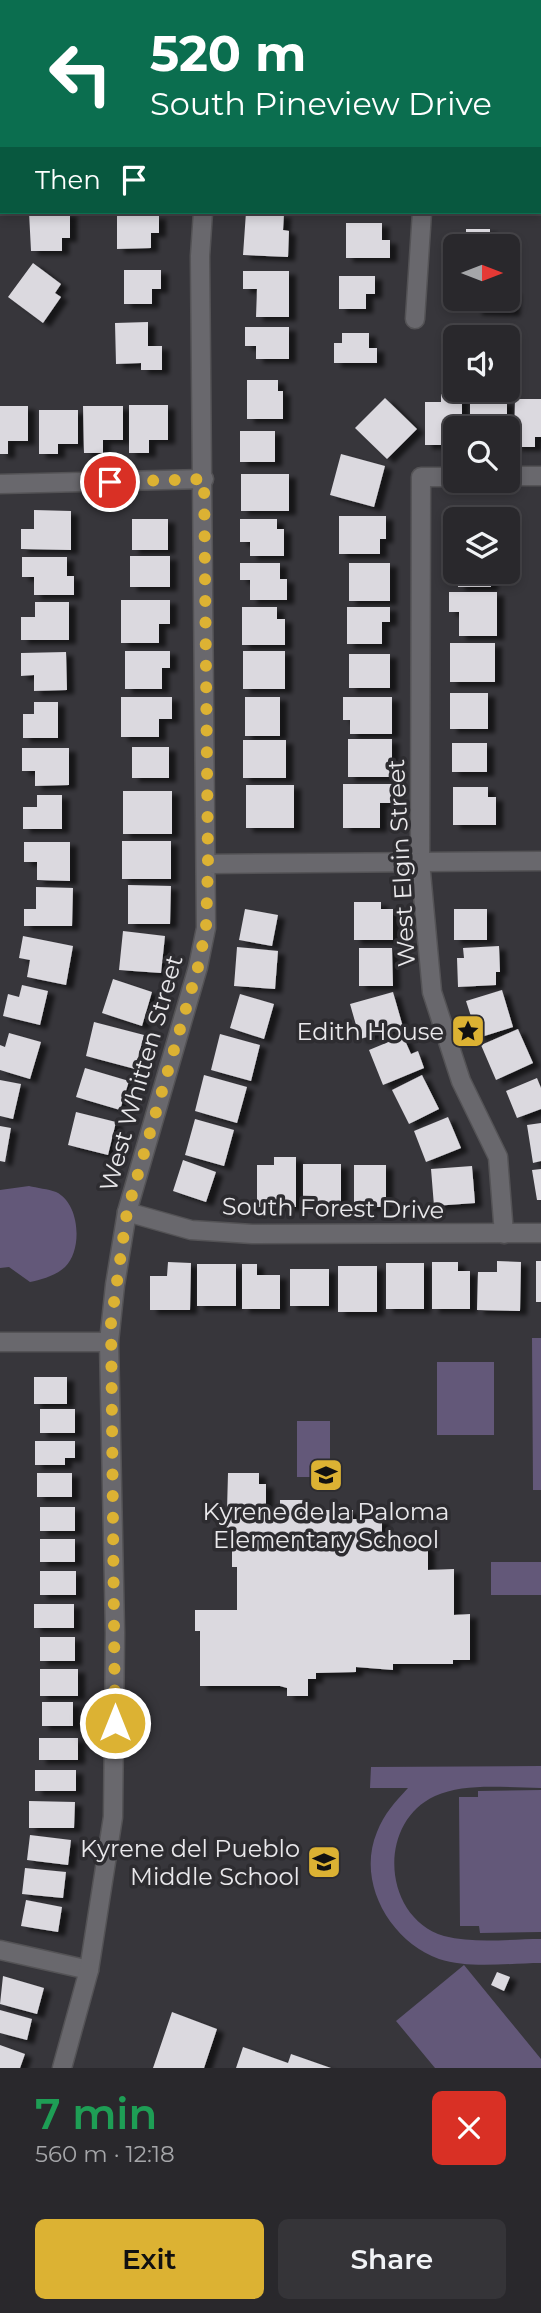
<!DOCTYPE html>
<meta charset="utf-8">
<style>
:root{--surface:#29282c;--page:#353438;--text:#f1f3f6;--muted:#a5a6a9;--line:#454448;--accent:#dcb233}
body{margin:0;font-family:Montserrat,sans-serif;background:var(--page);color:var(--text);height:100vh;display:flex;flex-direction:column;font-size:26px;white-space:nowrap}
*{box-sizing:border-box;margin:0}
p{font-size:23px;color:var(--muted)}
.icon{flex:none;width:38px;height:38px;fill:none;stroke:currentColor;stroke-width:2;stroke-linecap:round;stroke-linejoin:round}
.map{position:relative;height:2068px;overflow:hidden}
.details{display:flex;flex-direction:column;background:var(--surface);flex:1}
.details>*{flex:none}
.hud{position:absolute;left:0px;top:0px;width:542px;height:214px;box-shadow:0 4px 10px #0003,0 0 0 2px var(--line);background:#0b6e4f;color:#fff;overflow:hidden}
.needle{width:46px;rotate:90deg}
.fabs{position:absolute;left:443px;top:234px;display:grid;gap:14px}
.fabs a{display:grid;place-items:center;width:77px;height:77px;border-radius:10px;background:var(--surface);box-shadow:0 4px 10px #0003,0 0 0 2px var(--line);font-size:35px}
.pin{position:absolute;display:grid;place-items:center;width:60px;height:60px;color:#fff;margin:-30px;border:4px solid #fff;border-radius:50%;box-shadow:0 2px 7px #0007}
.me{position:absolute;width:77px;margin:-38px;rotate:0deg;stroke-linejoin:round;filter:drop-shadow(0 0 5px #0008)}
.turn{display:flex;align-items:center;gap:24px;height:147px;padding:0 35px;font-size:32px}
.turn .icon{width:91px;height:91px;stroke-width:2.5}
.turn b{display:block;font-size:49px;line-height:60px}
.then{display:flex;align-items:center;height:66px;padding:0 35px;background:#0003;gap:14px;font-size:26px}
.round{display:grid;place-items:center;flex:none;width:74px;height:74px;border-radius:10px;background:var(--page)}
.headline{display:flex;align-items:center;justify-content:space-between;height:119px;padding:0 35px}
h1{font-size:42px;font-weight:600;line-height:52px;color:#1e9e55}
.cta{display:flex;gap:14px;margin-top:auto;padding:14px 35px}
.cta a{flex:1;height:80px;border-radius:10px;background:var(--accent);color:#111;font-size:28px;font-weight:600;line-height:80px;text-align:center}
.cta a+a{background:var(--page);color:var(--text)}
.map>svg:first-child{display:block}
.green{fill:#635879}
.building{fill:#dbd9df;filter:url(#shadow)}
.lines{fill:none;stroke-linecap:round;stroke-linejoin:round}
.minor-casing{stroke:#545356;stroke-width:21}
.tertiary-casing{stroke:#545356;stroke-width:21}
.minor{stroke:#69686d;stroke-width:18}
.tertiary{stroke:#69686d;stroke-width:18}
.route{stroke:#dcb233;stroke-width:12;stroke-dasharray:0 21.6}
.labels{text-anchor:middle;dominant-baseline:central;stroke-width:7;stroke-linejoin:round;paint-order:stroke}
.street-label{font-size:24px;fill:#e9e8eb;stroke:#2d2c30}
.poi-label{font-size:24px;fill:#e9e8eb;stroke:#2d2c30;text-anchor:end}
</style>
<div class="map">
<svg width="541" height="2068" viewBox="0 0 541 2068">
<defs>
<filter id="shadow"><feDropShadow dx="7" dy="4" stdDeviation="2" flood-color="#0009"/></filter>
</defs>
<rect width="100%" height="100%" fill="#37363b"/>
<path class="green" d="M 29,1186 C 37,1188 48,1189 56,1192 C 80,1203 83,1250 65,1267 C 57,1275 41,1280 30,1282 L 9,1267 L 0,1268 L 0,1190 Z
M 532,1338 L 541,1338 L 541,1490 L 533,1490 Z
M 494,1362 L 494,1435 L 437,1435 L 437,1362 Z
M 297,1421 L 330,1421 L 330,1477 L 297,1477 Z
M 491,1562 L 541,1562 L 541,1595 L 491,1595 Z
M 541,1766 L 541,1788 C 507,1788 466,1782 435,1796 C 376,1823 383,1918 444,1936 C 475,1944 510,1939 541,1939 L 541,1963 C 509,1963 469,1969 439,1959 C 390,1941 356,1882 377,1832 C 384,1814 395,1802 408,1788 L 370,1788 L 371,1767 Z
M 541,1790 L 541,1932 L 480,1933 L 479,1926 L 460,1926 L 459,1797 L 478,1797 L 478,1791 Z
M 464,1965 L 541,2059 L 541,2068 L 435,2068 L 396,2021 Z"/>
<path class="building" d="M 29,212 L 70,212 L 70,238 L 62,238 L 62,251 L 31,251 Z
M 246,212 L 284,214 L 283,230 L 289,231 L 288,257 L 243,255 Z
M 159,215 L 159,233 L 151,233 L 151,248 L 117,249 L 117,216 Z
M 346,223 L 382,223 L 382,240 L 390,240 L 390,258 L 346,258 Z
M 466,229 L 490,229 L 490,247 L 454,247 L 454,240 L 466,240 Z
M 33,263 L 61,284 L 55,293 L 61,297 L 43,323 L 8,297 Z
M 124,270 L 161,270 L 161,289 L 152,289 L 152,304 L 124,304 Z
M 243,271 L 289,271 L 289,317 L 256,317 L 257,289 L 243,289 Z
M 339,276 L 375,276 L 375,294 L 366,294 L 366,309 L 339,309 Z
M 508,290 L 514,291 L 513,312 L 475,311 L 476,299 L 508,299 Z
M 148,322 L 148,346 L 162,346 L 162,370 L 141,370 L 141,363 L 116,364 L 115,323 Z
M 245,327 L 289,327 L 289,359 L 256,359 L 256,346 L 245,346 Z
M 466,332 L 503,332 L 503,338 L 466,338 Z
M 342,333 L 369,333 L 369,348 L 377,348 L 377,363 L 334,363 L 334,343 L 342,343 Z
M 247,380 L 278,380 L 278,391 L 283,391 L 283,419 L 247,419 Z
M 441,394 L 462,394 L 462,429 L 455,429 L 455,434 L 445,434 L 445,445 L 425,445 L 425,402 L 441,402 Z
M 385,398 L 417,429 L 387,459 L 355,428 Z
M 515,399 L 541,399 L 541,437 L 535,437 L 535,447 L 514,447 Z
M 470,401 L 507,401 L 507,429 L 470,429 Z
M 129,405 L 168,405 L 168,440 L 149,440 L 149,453 L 129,453 Z
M 0,406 L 28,406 L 28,441 L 8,441 L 8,454 L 0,454 Z
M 83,406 L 123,406 L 123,440 L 103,440 L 103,453 L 84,453 Z
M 39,410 L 78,410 L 78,444 L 58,444 L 58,454 L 39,454 Z
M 240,431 L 275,431 L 275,462 L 240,462 Z
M 341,454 L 385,466 L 374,507 L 330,495 Z
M 241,474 L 289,474 L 289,511 L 241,511 Z
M 448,506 L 483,506 L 483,520 L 455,520 L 455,541 L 448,541 Z
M 34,510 L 71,511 L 71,550 L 21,549 L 21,529 L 34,529 Z
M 339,516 L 386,516 L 386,539 L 380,539 L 380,554 L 339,554 Z
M 132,519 L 168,519 L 168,550 L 132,550 Z
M 240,519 L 277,519 L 277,529 L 284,529 L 284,556 L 250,556 L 250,542 L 240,542 Z
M 449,549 L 455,549 L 455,573 L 449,573 Z
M 130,556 L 170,556 L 170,587 L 130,587 Z
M 22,557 L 67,557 L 67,576 L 74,576 L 74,595 L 34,595 L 34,577 L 22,577 Z
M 240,563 L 280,563 L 280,579 L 287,579 L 287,600 L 250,600 L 250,580 L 240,580 Z
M 349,563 L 390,563 L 390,601 L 349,601 Z
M 458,572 L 491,572 L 491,587 L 458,587 Z
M 449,592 L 497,592 L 497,636 L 459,636 L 459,612 L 449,612 Z
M 121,600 L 170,600 L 170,624 L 159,624 L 159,643 L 121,643 Z
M 35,602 L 69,602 L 69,640 L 21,640 L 21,617 L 35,617 Z
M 242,607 L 277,607 L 277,619 L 285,619 L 285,645 L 242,645 Z
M 347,607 L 390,607 L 390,622 L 382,622 L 382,644 L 347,644 Z
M 450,643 L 495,643 L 495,682 L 450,682 Z
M 125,651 L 170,651 L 170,668 L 162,668 L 162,689 L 125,689 Z
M 243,651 L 285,651 L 285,689 L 243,689 Z
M 66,652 L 67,690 L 34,691 L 34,675 L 21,676 L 21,653 Z
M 349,654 L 390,654 L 390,688 L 349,688 Z
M 450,693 L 488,693 L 488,729 L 450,729 Z
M 121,697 L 172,697 L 172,719 L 159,719 L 159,737 L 121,737 Z
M 245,697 L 280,697 L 280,736 L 245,736 Z
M 343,697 L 392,697 L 392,734 L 350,734 L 350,720 L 343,720 Z
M 34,702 L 58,702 L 58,738 L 23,738 L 23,714 L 34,714 Z
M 348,739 L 392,739 L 392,777 L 348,777 Z
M 243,740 L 286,740 L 286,778 L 243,778 Z
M 452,743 L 487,743 L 487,772 L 452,772 Z
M 132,747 L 169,747 L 169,778 L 132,778 Z
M 22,748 L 69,748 L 69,785 L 35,786 L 35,771 L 22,771 Z
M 343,784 L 392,784 L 392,803 L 380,803 L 380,828 L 343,828 Z
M 246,785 L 294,785 L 294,828 L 246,828 Z
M 453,787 L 488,787 L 488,797 L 496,797 L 496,825 L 453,825 Z
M 123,791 L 172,791 L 172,834 L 123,834 Z
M 37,795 L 62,795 L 62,829 L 23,829 L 23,807 L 37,807 Z
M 122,841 L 171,841 L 171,879 L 122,879 Z
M 24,842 L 70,842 L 70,881 L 37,880 L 37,862 L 24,862 Z
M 128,885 L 171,886 L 170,924 L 128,924 Z
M 36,887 L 73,888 L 72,926 L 24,926 L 24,909 L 36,909 Z
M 354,902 L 381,902 L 381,909 L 393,909 L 393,940 L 354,940 Z
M 245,909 L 278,915 L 272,946 L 239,940 Z
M 454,909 L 487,909 L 487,940 L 454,940 Z
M 123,931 L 165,936 L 161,973 L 119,970 Z
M 23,936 L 73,946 L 66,985 L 27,977 L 30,960 L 19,958 Z
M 499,946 L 500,972 L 496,972 L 496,985 L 458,987 L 457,958 L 464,958 L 463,948 Z
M 237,947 L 278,951 L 275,989 L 234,986 Z
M 359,948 L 392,948 L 393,986 L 359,986 Z
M 113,979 L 152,992 L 142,1026 L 102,1013 Z
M 22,985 L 48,991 L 40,1025 L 3,1016 L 8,994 L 19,997 Z
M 502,990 L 513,1027 L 478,1038 L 466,1001 Z
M 393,992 L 403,1027 L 360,1039 L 350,1004 Z
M 240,994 L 274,1004 L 264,1039 L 230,1028 Z
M 94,1022 L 144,1035 L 135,1069 L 86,1056 Z
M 518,1029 L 533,1063 L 496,1080 L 481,1045 Z
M 9,1033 L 41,1042 L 30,1079 L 0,1070 L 0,1045 L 5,1047 Z
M 220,1034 L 260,1045 L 251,1081 L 211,1070 Z
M 403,1036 L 411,1054 L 418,1051 L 424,1068 L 383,1085 L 369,1050 Z
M 85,1068 L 129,1081 L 120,1110 L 76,1097 Z
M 204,1075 L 247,1087 L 237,1123 L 195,1111 Z
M 422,1075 L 439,1109 L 409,1124 L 392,1090 Z
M 537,1078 L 541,1088 L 541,1109 L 517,1118 L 506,1091 Z
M 0,1080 L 21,1084 L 13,1119 L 0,1116 Z
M 76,1112 L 116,1122 L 108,1155 L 68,1145 Z
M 448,1117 L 461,1148 L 426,1162 L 414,1131 Z
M 195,1119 L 234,1130 L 224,1166 L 185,1155 Z
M 541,1123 L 541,1161 L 533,1163 L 527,1125 Z
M 0,1126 L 11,1128 L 5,1162 L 0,1161 Z
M 274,1157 L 296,1157 L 296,1207 L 257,1207 L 257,1165 L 274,1165 Z
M 183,1160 L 216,1172 L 206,1202 L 173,1191 Z
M 303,1164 L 341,1164 L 341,1207 L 303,1207 Z
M 354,1165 L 386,1165 L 386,1207 L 354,1207 Z
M 472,1166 L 475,1203 L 434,1206 L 431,1169 Z
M 541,1169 L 541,1200 L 537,1200 L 532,1170 Z
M 497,1261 L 521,1262 L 520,1311 L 477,1310 L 478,1272 L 497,1272 Z
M 536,1261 L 541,1261 L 541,1302 L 536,1302 Z
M 168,1262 L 191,1263 L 190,1310 L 150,1310 L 150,1276 L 167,1276 Z
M 432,1262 L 458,1262 L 458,1271 L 470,1271 L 470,1309 L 432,1309 Z
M 386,1263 L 424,1263 L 424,1309 L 386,1309 Z
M 197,1264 L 236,1264 L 236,1306 L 197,1306 Z
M 242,1264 L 257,1264 L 257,1275 L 280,1275 L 280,1309 L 242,1309 Z
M 338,1266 L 377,1266 L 377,1312 L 338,1312 Z
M 290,1269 L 329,1269 L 329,1306 L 290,1306 Z
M 34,1377 L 67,1377 L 67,1404 L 34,1404 Z
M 40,1409 L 75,1409 L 75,1433 L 40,1433 Z
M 35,1441 L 75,1441 L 75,1458 L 65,1458 L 65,1465 L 35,1465 Z
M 37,1473 L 72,1473 L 72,1497 L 37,1497 Z
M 228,1473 L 259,1473 L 259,1484 L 266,1484 L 266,1516 L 280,1516 L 280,1500 L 306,1500 L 306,1510 L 353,1510 L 353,1519 L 382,1519 L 382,1536 L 413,1536 L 428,1548 L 428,1570 L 454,1569 L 454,1615 L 470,1614 L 470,1660 L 453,1660 L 453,1664 L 393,1664 L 393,1670 L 356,1667 L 356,1672 L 316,1673 L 316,1679 L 308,1679 L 308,1696 L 287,1696 L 287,1688 L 280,1686 L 200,1686 L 200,1631 L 195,1631 L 195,1610 L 237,1610 L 237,1567 L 232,1567 L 232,1547 L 226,1547 Z
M 40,1507 L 75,1507 L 75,1531 L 40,1531 Z
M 40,1539 L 75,1539 L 75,1562 L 40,1562 Z
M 40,1571 L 76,1571 L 76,1595 L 40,1595 Z
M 34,1604 L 74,1604 L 74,1628 L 34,1628 Z
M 40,1637 L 75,1637 L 75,1661 L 40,1661 Z
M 40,1669 L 78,1669 L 78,1696 L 40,1696 Z
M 42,1702 L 73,1702 L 73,1726 L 42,1726 Z
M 39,1738 L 78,1738 L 78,1760 L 39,1760 Z
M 35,1770 L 76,1770 L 76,1791 L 35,1791 Z
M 29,1801 L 75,1802 L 74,1828 L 29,1828 Z
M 30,1835 L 71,1840 L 68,1865 L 27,1860 Z
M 25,1868 L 66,1872 L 63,1898 L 22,1894 Z
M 26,1900 L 62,1907 L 58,1932 L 21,1926 Z
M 497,1972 L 510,1977 L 504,1991 L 491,1985 Z
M 3,1976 L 44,1988 L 37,2014 L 0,2004 Z
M 0,2010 L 32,2019 L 27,2040 L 0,2033 Z
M 172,2012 L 217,2029 L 204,2068 L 153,2068 Z
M 0,2045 L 25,2054 L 20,2068 L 0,2068 Z
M 243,2047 L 288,2063 L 291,2054 L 331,2068 L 236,2068 Z"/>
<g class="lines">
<g class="minor-casing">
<path id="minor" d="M 415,319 L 422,212
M 508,476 L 541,476
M 455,477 L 421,477 L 420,862 L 432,992 L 461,1081 L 498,1157 L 504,1234
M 0,484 L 204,479
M 127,1212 L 191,1230 L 252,1234 L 541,1233
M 0,1342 L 109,1342
M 0,1950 L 89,1970"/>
</g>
<g class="tertiary-casing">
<path id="tertiary" d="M 215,2 L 215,0
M 208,864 L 541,861
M 62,2068 L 89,1970 L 113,1817 L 115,1633 L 109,1342 L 115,1285 L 127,1212 L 198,967 L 206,928 L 200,256 L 203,212"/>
</g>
<use href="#minor" class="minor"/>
<use href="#tertiary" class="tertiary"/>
</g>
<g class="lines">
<path class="route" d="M 110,482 L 204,479 L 208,864 L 206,928 L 198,967 L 127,1212 L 111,1323 L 115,1723"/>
</g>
<defs>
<g id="sight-square" transform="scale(1.75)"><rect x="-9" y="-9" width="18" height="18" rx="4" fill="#dcb233" stroke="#2d2c30"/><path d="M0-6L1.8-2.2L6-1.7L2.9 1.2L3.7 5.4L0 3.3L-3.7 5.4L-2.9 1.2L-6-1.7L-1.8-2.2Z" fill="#111"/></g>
<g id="school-square" transform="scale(1.75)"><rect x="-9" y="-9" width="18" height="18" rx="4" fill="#dcb233" stroke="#2d2c30"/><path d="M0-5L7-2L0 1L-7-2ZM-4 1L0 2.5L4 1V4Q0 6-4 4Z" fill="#111"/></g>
</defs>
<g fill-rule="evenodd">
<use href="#sight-square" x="468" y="1031"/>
<use href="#school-square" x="326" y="1475"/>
<use href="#school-square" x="324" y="1862"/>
</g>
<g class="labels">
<g class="street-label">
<text transform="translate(401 863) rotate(-93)">West Elgin Street</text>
<text transform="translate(141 1073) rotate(-74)">West Whitten Street</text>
<text transform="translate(333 1208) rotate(1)">South Forest Drive</text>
</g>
<g class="poi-label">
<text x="444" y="1031">Edith House</text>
<text x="326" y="1511" text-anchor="middle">Kyrene de la Paloma<tspan x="326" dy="28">Elementary School</tspan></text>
<text x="300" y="1848">Kyrene del Pueblo<tspan x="300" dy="28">Middle School</tspan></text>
</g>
</g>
</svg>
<div class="fabs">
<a><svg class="needle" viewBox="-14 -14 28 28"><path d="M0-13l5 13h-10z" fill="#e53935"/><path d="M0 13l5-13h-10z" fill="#a5a6a9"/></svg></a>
<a><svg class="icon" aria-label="sound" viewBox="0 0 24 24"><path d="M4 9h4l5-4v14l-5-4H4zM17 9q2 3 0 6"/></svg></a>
<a><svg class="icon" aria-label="search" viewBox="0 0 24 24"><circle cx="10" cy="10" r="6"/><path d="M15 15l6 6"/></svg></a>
<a><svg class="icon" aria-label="layers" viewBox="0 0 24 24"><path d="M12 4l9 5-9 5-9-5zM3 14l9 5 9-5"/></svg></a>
</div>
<div class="pin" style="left:110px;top:482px;background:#d93025"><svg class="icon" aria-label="arrive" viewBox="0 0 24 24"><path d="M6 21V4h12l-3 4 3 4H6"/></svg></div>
<svg class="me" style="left:115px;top:1723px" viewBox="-20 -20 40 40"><circle r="17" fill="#dcb233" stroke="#fff" stroke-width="3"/><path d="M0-11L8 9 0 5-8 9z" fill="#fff"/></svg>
<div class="hud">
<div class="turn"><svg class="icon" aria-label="left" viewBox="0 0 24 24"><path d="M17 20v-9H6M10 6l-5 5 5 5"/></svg><div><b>520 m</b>South Pineview Drive</div></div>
<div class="then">Then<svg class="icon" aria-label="arrive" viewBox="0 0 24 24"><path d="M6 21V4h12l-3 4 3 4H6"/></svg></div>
</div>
</div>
<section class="details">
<div class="headline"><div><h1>7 min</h1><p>560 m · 12:18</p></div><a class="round" style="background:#d93025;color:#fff"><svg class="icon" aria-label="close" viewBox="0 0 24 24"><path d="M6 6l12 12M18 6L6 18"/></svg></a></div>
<div class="cta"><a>Exit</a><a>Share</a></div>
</section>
